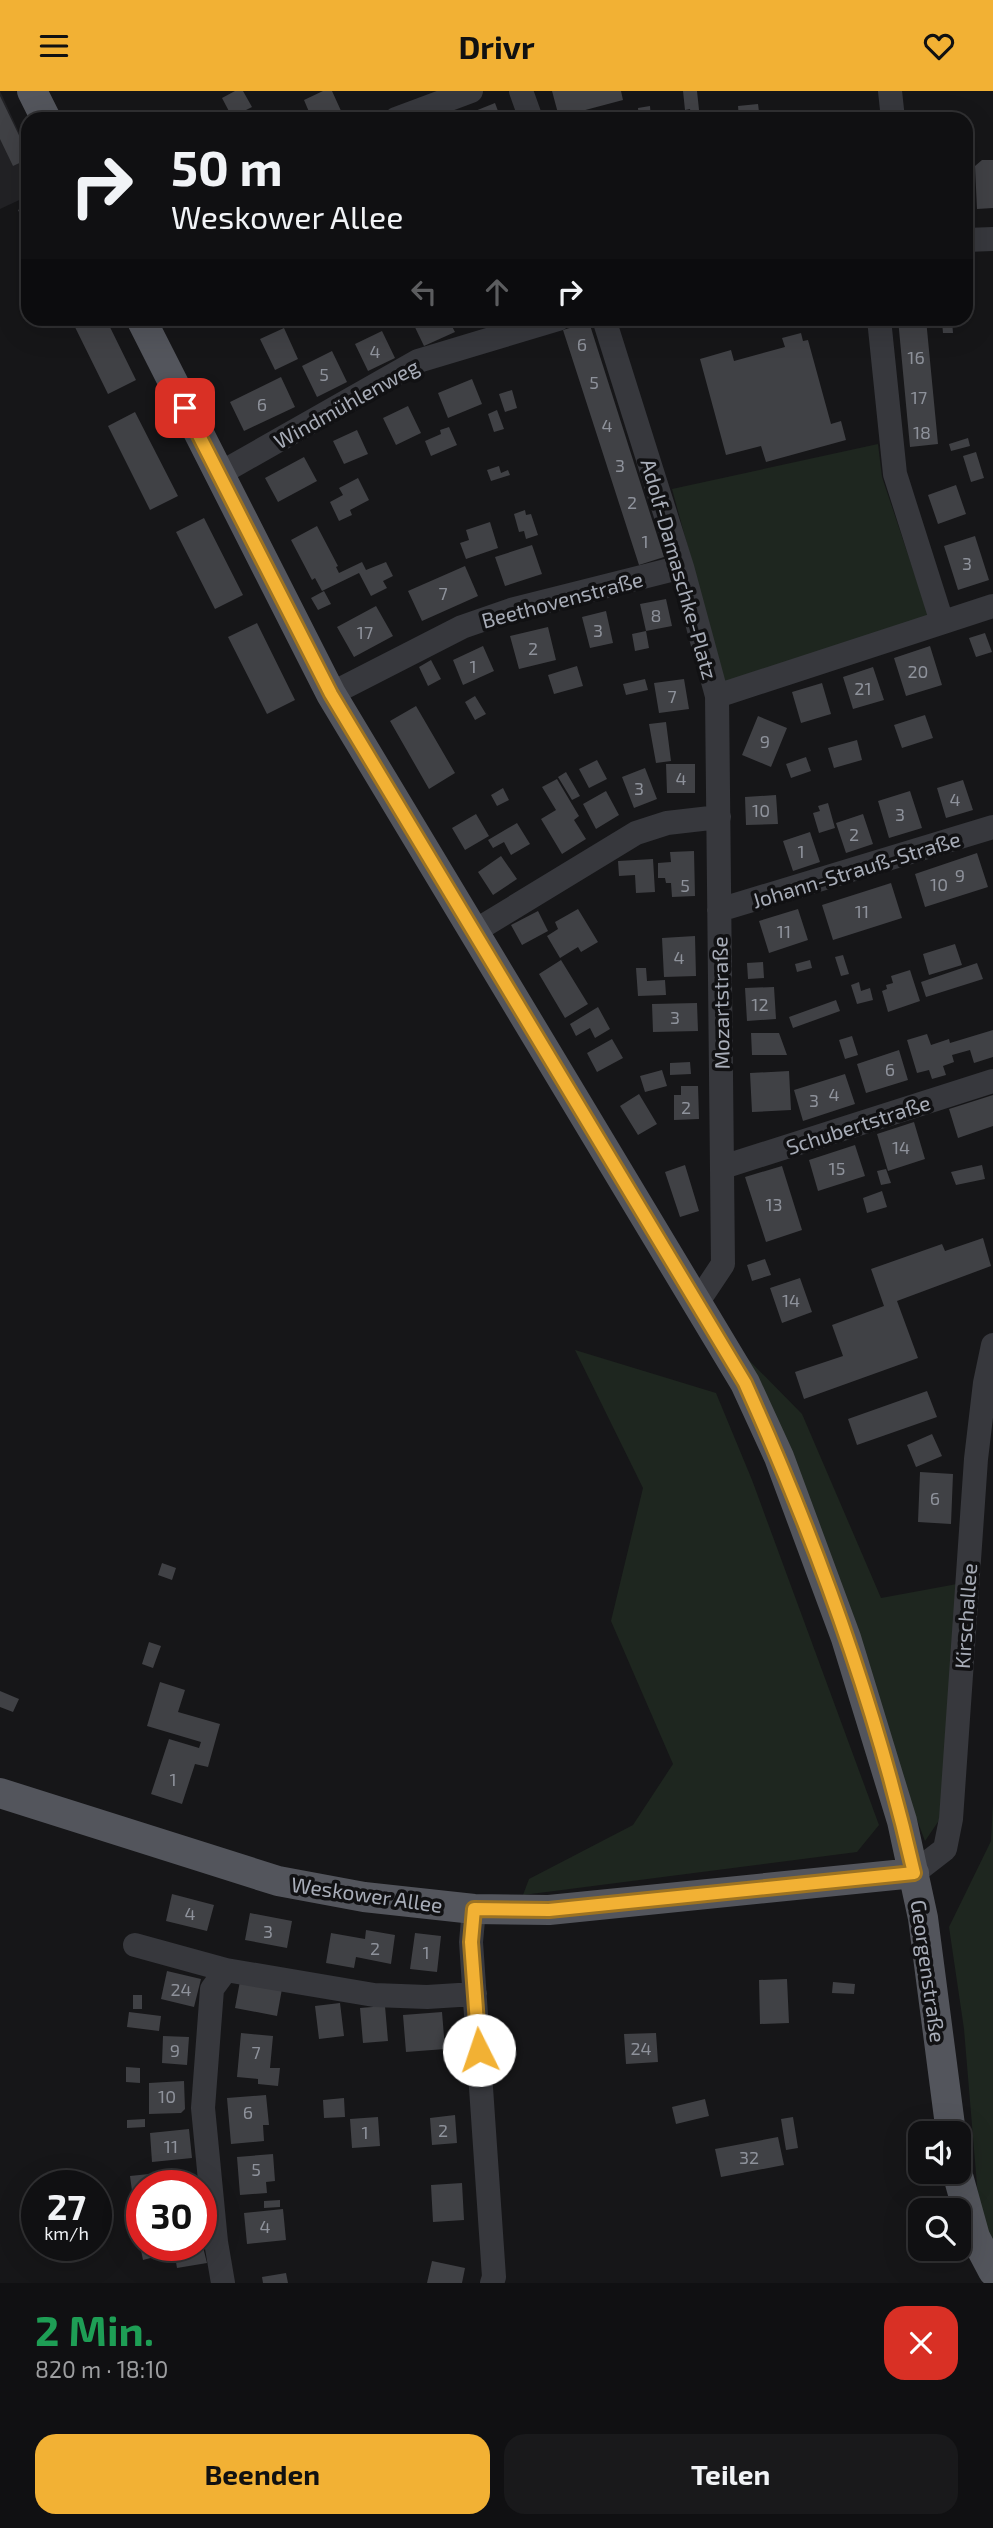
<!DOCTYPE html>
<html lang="de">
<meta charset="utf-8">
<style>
:root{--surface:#101012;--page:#19191b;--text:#f1f3f6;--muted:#9c9d9f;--line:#303032;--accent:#f2b134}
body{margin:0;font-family:"Exo 2",sans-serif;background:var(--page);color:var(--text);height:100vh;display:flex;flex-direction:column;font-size:26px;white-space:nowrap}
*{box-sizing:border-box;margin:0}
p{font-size:23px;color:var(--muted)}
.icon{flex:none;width:38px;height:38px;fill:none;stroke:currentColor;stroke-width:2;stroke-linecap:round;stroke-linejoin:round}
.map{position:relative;height:2192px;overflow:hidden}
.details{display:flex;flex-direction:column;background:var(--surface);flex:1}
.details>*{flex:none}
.banner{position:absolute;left:21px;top:21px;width:952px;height:214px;border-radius:21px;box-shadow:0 7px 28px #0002,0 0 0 2px var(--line);background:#101012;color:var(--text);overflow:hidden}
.controls{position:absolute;left:908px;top:2030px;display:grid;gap:14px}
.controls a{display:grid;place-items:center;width:63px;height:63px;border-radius:14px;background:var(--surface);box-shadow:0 7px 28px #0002,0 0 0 2px var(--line);font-size:35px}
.speed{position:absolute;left:21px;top:2079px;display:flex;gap:14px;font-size:35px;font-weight:700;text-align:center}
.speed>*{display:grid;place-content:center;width:91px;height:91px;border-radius:50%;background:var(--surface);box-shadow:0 7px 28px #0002,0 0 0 2px var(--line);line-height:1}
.speed small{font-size:18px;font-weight:400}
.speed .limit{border:10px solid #d22;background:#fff;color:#111}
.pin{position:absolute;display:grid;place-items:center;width:60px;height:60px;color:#fff;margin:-30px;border-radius:14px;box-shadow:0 4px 10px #0006}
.me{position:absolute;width:77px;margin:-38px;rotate:356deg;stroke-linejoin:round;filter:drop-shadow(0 0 5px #0008)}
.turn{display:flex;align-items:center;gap:24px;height:147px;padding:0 35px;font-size:32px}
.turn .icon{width:91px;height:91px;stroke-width:2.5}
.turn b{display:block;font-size:49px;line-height:60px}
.lanes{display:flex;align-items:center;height:66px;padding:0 35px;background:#0003;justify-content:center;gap:35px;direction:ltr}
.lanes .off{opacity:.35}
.round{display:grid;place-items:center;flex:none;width:74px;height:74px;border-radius:21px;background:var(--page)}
.overview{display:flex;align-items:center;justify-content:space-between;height:119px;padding:0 35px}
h1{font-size:42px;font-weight:700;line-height:52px;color:#1e9e55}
.primary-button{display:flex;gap:14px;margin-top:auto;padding:14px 35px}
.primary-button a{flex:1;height:80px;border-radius:21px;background:var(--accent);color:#111;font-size:28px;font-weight:700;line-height:80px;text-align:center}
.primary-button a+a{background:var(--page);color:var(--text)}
header{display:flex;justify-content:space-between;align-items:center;height:91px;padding:0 35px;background:var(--accent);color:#111;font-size:32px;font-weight:700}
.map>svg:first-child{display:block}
.built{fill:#222225}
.green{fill:#1e261f}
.building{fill:#404145}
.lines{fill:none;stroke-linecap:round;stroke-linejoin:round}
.minor{stroke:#37383d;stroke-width:24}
.major{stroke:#53555c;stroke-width:30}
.route-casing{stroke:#9d7322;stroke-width:18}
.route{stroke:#f2b134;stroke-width:12}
.labels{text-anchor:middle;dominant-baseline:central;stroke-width:7;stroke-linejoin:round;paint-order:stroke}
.number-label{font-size:18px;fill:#8e929b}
.street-label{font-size:21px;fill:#a8adb8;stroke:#111113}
</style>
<header><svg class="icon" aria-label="menu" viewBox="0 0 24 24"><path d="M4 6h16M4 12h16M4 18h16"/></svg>Drivr<svg class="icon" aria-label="heart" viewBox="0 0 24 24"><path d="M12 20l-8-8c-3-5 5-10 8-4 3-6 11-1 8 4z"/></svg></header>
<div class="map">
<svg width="993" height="2192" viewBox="0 0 993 2192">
<rect width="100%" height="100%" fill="#161618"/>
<path class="built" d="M 0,0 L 28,61 L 28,105 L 0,118 Z"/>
<path class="green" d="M 878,353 L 882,386 L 930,529 L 725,593 L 672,398 Z
M 575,1259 L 716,1302 L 752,1389 L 879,1734 L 857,1761 L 523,1804 L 529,1788 L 633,1734 L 673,1673 L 611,1530 L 643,1397 Z
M 740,1260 L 802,1323 L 881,1507 L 957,1493 L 940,1728 L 925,1750 Z
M 993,1712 L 993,2160 L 979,2118 L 964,1938 L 949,1836 L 991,1750 Z"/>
<path class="building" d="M 235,0 L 243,0 L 252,16 L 232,26 L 222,7 Z
M 323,0 L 332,0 L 342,22 L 330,28 L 312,28 L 304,9 Z
M 552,0 L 621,0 L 623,9 L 559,26 Z
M 683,0 L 697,0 L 700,28 L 692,28 L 690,18 L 685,19 Z
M 0,5 L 28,63 L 28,68 L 13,75 L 0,48 Z
M 495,12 L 501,28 L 467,28 L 465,24 Z
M 758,13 L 760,28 L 739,28 L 738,15 Z
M 650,15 L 651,28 L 639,28 L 638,17 Z
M 966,35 L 972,35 L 973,66 L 966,67 Z
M 982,69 L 993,69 L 993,117 L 977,118 L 975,75 Z
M 28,114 L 28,138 L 18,119 Z
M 71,228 L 106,228 L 136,289 L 108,303 Z
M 411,228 L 448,228 L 455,241 L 424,255 Z
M 898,228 L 926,228 L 938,353 L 910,356 Z
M 952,230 L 953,242 L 943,242 L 942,231 Z
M 589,231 L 664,466 L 639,474 L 563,239 Z
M 284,237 L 298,268 L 275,279 L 260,248 Z
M 382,240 L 395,267 L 368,280 L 355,253 Z
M 801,242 L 803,250 L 808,249 L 831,333 L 841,330 L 846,349 L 766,371 L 761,355 L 726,364 L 700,268 L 731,259 L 734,270 L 785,256 L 782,247 Z
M 332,260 L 347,291 L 317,306 L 302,275 Z
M 281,286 L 295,316 L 244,340 L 230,311 Z
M 472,288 L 482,313 L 448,327 L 438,302 Z
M 512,299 L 517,317 L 505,321 L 499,303 Z
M 408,315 L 421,342 L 396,354 L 383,327 Z
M 497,319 L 504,338 L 494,341 L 488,323 Z
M 135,321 L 178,405 L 150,419 L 108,335 Z
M 449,336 L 457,354 L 431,365 L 425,350 L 441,343 L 440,339 Z
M 357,339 L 368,363 L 344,373 L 333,350 Z
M 968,347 L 970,355 L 951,360 L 949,353 Z
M 976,361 L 984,387 L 971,391 L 963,365 Z
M 304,366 L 317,390 L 278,411 L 265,387 Z
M 499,375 L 501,382 L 508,379 L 510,384 L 491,390 L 487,379 Z
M 358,387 L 369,409 L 350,419 L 352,424 L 339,430 L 330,411 L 343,404 L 339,397 Z
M 956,394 L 966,423 L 938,433 L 928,404 Z
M 525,419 L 526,424 L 531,423 L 538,444 L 526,448 L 524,440 L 519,441 L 514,423 Z
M 204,427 L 243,504 L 215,518 L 176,441 Z
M 490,431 L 498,457 L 466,468 L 460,452 L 469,449 L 466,439 Z
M 317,435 L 338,475 L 336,476 L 339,482 L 362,471 L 366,479 L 386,471 L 393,485 L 383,490 L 387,497 L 371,505 L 359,482 L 322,500 L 315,487 L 312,489 L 291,449 Z
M 975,445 L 989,489 L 958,499 L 944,455 Z
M 532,454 L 542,483 L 505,495 L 495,466 Z
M 465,475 L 478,505 L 422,530 L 408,500 Z
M 324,500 L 331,513 L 318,519 L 311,507 Z
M 666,508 L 672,535 L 646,540 L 649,557 L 635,560 L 632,543 L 646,540 L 640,513 Z
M 376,515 L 393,545 L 354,566 L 337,536 Z
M 606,520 L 613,552 L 590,557 L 582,526 Z
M 257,532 L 295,609 L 267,623 L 228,546 Z
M 548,536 L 556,569 L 519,578 L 510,545 Z
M 985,542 L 992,561 L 976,566 L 969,547 Z
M 483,555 L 494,580 L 463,594 L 453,569 Z
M 930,555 L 942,594 L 906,605 L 894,567 Z
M 431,569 L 441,588 L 428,595 L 419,576 Z
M 577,575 L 583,595 L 554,603 L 548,584 Z
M 873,576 L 884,609 L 853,618 L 843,586 Z
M 645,588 L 648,599 L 626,604 L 623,593 Z
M 684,588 L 689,618 L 659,622 L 654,592 Z
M 822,592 L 831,623 L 801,632 L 792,601 Z
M 475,605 L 486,623 L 475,629 L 465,611 Z
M 416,615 L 455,682 L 429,698 L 390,630 Z
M 925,624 L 933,647 L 902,657 L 894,634 Z
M 758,625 L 787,637 L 771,676 L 742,664 Z
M 666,631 L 671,670 L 656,672 L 649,633 Z
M 857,649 L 862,669 L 834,677 L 828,657 Z
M 806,666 L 811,680 L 791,687 L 786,673 Z
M 597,669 L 607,688 L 589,697 L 579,678 Z
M 666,673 L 695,673 L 695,702 L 667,702 Z
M 645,677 L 657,708 L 634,717 L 622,686 Z
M 566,681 L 580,705 L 572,709 L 558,686 Z
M 557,688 L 579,725 L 574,729 L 586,748 L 562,763 L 541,728 L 556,719 L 542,696 Z
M 963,689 L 973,719 L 946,727 L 937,697 Z
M 503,697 L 509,709 L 497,715 L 491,704 Z
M 606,700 L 619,724 L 596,738 L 583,713 Z
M 910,700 L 922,737 L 889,747 L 878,710 Z
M 776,704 L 778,733 L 746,734 L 745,706 Z
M 828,712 L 835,737 L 819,742 L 813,722 L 820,720 L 818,715 Z
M 476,723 L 489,745 L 465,759 L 452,737 Z
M 863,723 L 873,753 L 846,762 L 836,732 Z
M 517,732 L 530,753 L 511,764 L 504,751 L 493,757 L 488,749 Z
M 810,741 L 820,771 L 793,780 L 783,750 Z
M 694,760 L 695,805 L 672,806 L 671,792 L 666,792 L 665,787 L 658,787 L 658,772 L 671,771 L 670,761 Z
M 977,762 L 988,796 L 925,816 L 915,783 Z
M 501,765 L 517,788 L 493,804 L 478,781 Z
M 653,768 L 655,801 L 636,802 L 635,784 L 619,785 L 618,770 Z
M 891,792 L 902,827 L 833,849 L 822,814 Z
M 578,818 L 598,851 L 581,861 L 578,856 L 560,867 L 547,845 L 558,838 L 555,831 Z
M 798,818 L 808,849 L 769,862 L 759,830 Z
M 538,820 L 548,840 L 522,854 L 511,834 Z
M 695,845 L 696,885 L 664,886 L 662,847 Z
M 955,853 L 962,874 L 929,884 L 923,863 Z
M 843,864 L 849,883 L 841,885 L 835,866 Z
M 561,869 L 588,913 L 565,927 L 539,883 Z
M 810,869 L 812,877 L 797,881 L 795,873 Z
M 763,871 L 764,887 L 748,888 L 747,872 Z
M 977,872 L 983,888 L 926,906 L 921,891 Z
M 636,877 L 646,877 L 647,890 L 665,889 L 666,904 L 638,905 Z
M 910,879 L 920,910 L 888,921 L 882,900 L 887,898 L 886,894 L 893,892 L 891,885 Z
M 859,891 L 861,900 L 870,897 L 873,909 L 857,913 L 851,894 Z
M 774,896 L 776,928 L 747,930 L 745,897 Z
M 836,909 L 840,920 L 793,937 L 789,926 Z
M 697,912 L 698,940 L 653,941 L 652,913 Z
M 598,916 L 610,938 L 595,947 L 590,937 L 576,945 L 570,933 Z
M 993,939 L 993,966 L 974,972 L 970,959 L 952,964 L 954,971 L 943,975 L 946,984 L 932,988 L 929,979 L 917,982 L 907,949 L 927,943 L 931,954 L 949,948 L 950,952 Z
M 751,942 L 779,942 L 787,964 L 752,964 Z
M 852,945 L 858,964 L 845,968 L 839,949 Z
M 612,948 L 623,967 L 597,981 L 587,962 Z
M 899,959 L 908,989 L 866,1002 L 857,973 Z
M 690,971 L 691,983 L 670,984 L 670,972 Z
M 662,979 L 667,995 L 645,1001 L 640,985 Z
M 789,980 L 791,1019 L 752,1021 L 750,982 Z
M 845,983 L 855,1013 L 803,1030 L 794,999 Z
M 681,995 L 698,995 L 699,1028 L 674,1029 L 674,1004 L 681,1004 Z
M 639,1003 L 657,1033 L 638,1044 L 620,1015 Z
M 993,1004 L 993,1035 L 958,1047 L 949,1018 Z
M 914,1031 L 925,1068 L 888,1080 L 877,1043 Z
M 855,1054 L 865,1085 L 818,1100 L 809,1069 Z
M 685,1074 L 699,1120 L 680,1126 L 665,1081 Z
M 982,1074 L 985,1088 L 956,1094 L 951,1081 Z
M 782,1075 L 802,1139 L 766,1151 L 745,1086 Z
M 886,1078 L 891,1092 L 881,1094 L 877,1080 Z
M 882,1100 L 887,1116 L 867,1122 L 863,1107 Z
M 983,1147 L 991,1175 L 897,1210 L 918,1267 L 804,1308 L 795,1281 L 843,1265 L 832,1234 L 884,1215 L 871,1178 L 942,1153 L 945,1160 Z
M 765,1168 L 771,1184 L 752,1190 L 747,1174 Z
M 800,1187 L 812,1221 L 782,1232 L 770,1197 Z
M 927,1300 L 937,1326 L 857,1354 L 848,1328 Z
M 932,1343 L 942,1365 L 916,1376 L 907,1354 Z
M 920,1381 L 953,1383 L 951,1433 L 918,1431 Z
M 162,1472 L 176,1477 L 172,1489 L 158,1484 Z
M 149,1551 L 161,1555 L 153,1577 L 142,1573 Z
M 160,1591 L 185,1599 L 178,1621 L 220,1633 L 208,1676 L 195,1673 L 182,1713 L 151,1703 L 169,1648 L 199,1657 L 201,1651 L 147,1635 Z
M 0,1600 L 19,1608 L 13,1621 L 0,1616 Z
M 172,1803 L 214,1814 L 207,1840 L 166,1830 Z
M 250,1822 L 292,1830 L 287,1857 L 245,1849 Z
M 366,1839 L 395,1844 L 391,1873 L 356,1866 L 354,1877 L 326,1872 L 331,1842 L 365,1848 Z
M 415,1842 L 441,1845 L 437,1881 L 410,1878 Z
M 167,1880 L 201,1888 L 194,1916 L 161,1908 Z
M 787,1888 L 789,1932 L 760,1933 L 759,1889 Z
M 240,1890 L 282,1898 L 277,1925 L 235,1917 Z
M 833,1891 L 855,1893 L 854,1903 L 832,1902 Z
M 133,1904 L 142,1904 L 142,1918 L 133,1918 Z
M 340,1912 L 344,1945 L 319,1948 L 315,1915 Z
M 385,1915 L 388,1950 L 363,1952 L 360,1917 Z
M 129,1921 L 161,1925 L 159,1940 L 127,1936 Z
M 442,1921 L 445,1958 L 406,1961 L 403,1924 Z
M 241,1942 L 273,1945 L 270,1977 L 280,1977 L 278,1995 L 258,1993 L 258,1988 L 237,1986 Z
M 656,1942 L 658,1971 L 626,1973 L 624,1943 Z
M 163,1945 L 189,1946 L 187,1974 L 162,1972 Z
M 126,1976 L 140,1977 L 140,1992 L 126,1991 Z
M 184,1990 L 185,2018 L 181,2022 L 149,2023 L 149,1992 Z
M 266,2004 L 269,2034 L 263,2034 L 264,2050 L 231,2053 L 227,2007 Z
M 344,2007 L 345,2026 L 324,2027 L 323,2009 Z
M 705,2008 L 709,2025 L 676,2033 L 672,2016 Z
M 455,2024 L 457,2052 L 432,2054 L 430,2027 Z
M 378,2026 L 380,2055 L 352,2057 L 350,2028 Z
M 793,2026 L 798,2057 L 786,2059 L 781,2028 Z
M 145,2028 L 145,2036 L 127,2037 L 127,2029 Z
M 189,2038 L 192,2067 L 152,2071 L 150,2042 Z
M 778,2046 L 784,2074 L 721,2086 L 715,2058 Z
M 273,2063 L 275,2090 L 266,2091 L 267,2102 L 240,2104 L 237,2066 Z
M 149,2083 L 150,2095 L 142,2095 L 142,2099 L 132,2100 L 130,2085 Z
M 191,2086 L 192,2095 L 163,2095 L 163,2091 Z
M 462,2092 L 464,2129 L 433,2131 L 431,2094 Z
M 280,2109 L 280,2116 L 264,2117 L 264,2110 Z
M 283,2118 L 286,2149 L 247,2153 L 244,2122 Z
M 142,2139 L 142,2154 L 156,2154 L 158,2165 L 143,2169 L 137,2140 Z
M 201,2148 L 207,2172 L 177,2177 L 173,2154 L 201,2154 Z
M 432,2170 L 465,2177 L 462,2192 L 427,2192 Z
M 286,2182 L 288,2192 L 263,2192 L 262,2186 Z"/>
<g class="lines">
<path class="minor" d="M 521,0 L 531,28
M 890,0 L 893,28
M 396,28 L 471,0
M 966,149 L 993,148
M 604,228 L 682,476 L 717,605 L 723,1173 L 697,1212
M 879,228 L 895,383 L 942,531
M 219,383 L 418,270 L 558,228
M 331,603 L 462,536 L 511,519 L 682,476
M 717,605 L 993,515
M 719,819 L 993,736
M 475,840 L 636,742 L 667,732 L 719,726
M 723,1076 L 993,990
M 914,1782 L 945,1758 L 951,1728 L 976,1368 L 985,1292 L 993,1254
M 474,1818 L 471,1851 L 494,2186 L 492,2192
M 135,1854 L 226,1879
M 223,2192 L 216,2151 L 203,2017 L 212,1898 L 226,1879 L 374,1904 L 427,1906 L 475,1903"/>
<path class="major" d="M 32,0 L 46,28
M 141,228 L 331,603 L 745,1292 L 779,1366 L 846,1547 L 902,1730 L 923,1827 L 951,2042
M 0,1702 L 278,1790 L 364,1806 L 474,1818 L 549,1819 L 914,1782
M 957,2081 L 975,2146 L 993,2180"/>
</g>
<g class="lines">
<g class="route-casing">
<path id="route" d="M 185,317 L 331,603 L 745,1292 C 815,1447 876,1616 914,1782 L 549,1819 L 474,1818 L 471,1851 L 479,1959"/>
</g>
<use href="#route" class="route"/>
</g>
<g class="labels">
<g class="number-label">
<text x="582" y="253">6</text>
<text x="375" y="260">4</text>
<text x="916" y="266">16</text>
<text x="324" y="283">5</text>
<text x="594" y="291">5</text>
<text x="919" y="306">17</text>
<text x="262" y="313">6</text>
<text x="607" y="334">4</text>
<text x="922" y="341">18</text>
<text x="620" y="374">3</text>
<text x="632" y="411">2</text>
<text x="645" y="450">1</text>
<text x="967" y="472">3</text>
<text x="443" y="502">7</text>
<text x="656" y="524">8</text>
<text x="598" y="539">3</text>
<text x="365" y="541">17</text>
<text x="533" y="557">2</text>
<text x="473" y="575">1</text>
<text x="918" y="580">20</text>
<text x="863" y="597">21</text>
<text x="672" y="605">7</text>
<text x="765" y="650">9</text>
<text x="681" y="687">4</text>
<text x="639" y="697">3</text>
<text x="955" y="708">4</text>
<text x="761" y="719">10</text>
<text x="900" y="723">3</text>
<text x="854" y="743">2</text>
<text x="801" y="760">1</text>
<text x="960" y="784">9</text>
<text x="939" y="793">10</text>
<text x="685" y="794">5</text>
<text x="862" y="820">11</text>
<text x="784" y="840">11</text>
<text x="679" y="866">4</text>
<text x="760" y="913">12</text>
<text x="675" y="926">3</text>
<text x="890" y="978">6</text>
<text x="834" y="1003">4</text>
<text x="814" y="1009">3</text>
<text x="686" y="1016">2</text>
<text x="901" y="1056">14</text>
<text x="837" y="1077">15</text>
<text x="774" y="1113">13</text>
<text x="791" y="1209">14</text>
<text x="935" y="1407">6</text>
<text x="173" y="1688">1</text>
<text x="190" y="1822">4</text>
<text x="268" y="1840">3</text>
<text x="375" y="1857">2</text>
<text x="426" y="1861">1</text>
<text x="181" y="1898">24</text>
<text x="641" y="1957">24</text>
<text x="175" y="1959">9</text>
<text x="256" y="1961">7</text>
<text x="167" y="2005">10</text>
<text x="248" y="2021">6</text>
<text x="443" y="2039">2</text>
<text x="365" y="2041">1</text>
<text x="171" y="2055">11</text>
<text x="749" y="2066">32</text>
<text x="256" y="2078">5</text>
<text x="265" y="2135">4</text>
</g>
<g class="street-label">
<text transform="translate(346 312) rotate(-29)">Windmühlenweg</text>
<text transform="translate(680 478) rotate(74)">Adolf-Damaschke-Platz</text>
<text transform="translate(562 508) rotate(-15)">Beethovenstraße</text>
<text transform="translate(856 778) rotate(-17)">Johann-Strauß-Straße</text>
<text transform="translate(720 912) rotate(-91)">Mozartstraße</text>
<text transform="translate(858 1033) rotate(-18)">Schubertstraße</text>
<text transform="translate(965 1525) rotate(-86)">Kirschallee</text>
<text transform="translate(367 1803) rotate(8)">Weskower Allee</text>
<text transform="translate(929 1880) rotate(82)">Georgenstraße</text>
</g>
</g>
</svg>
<div class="controls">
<a><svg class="icon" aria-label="sound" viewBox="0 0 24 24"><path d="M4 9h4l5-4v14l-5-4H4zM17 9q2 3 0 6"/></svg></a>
<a><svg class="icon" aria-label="search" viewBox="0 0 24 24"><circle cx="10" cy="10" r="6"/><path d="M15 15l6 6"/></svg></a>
</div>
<div class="speed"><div>27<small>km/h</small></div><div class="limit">30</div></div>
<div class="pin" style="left:185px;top:317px;background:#d93025"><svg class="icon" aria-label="arrive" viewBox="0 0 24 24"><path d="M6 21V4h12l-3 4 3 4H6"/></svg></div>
<svg class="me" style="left:479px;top:1959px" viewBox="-20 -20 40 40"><circle r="19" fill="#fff"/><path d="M0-13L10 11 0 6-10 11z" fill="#f2b134"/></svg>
<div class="banner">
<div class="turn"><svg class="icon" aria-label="right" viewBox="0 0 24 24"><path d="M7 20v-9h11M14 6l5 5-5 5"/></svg><div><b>50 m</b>Weskower Allee</div></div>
<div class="lanes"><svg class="icon off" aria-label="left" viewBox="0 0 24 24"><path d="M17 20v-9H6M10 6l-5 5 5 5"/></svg><svg class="icon off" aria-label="ahead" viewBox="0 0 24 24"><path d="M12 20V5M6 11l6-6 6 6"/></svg><svg class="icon" aria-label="right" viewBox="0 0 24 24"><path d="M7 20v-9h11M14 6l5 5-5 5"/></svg></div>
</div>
</div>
<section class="details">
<div class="overview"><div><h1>2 Min.</h1><p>820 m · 18:10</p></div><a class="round" style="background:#d93025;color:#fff"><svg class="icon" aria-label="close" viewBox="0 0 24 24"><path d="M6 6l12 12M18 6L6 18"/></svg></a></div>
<div class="primary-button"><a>Beenden</a><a>Teilen</a></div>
</section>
